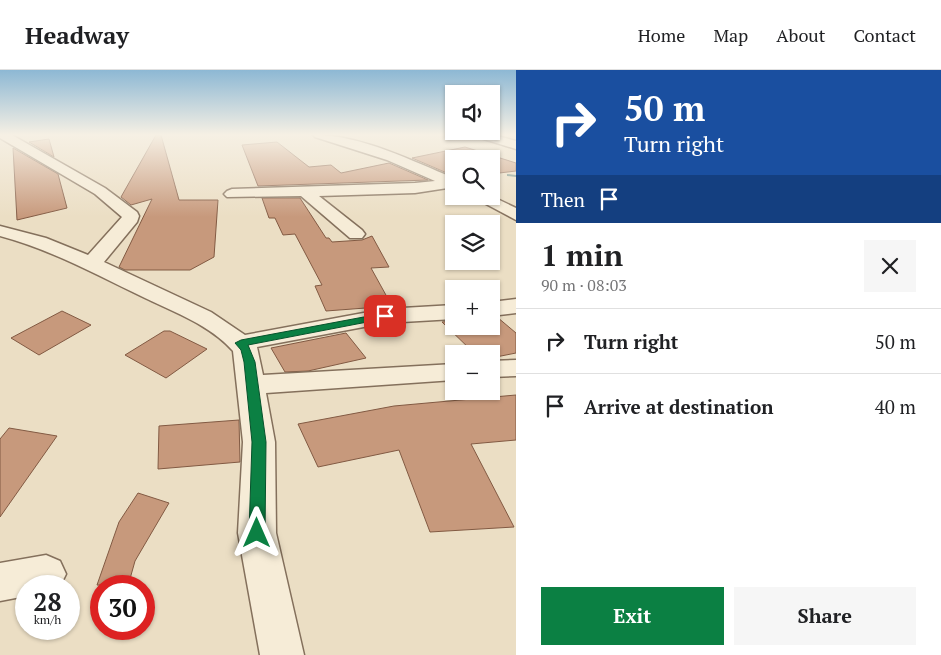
<!DOCTYPE html>
<meta charset="utf-8">
<style>
:root{--surface:#fff;--page:#f6f6f6;--text:#202124;--muted:#757577;--line:#e0e0e0;--accent:#0b8043}
body{margin:0;font-family:"PT Serif",serif;background:var(--page);color:var(--text);height:100vh;display:flex;flex-direction:column;font-size:19px;white-space:nowrap}
*{box-sizing:border-box;margin:0}
p{font-size:16px;color:var(--muted)}
.icon{flex:none;width:28px;height:28px;fill:none;stroke:currentColor;stroke-width:2;stroke-linecap:round;stroke-linejoin:round}
.map{position:relative;flex:1;overflow:hidden}
.drawer{display:flex;flex-direction:column;background:var(--surface);width:425px}
.drawer>*{flex:none}
.guide{background:#1a4fa0;color:#fff;overflow:hidden}
.controls{position:absolute;left:445px;top:15px;display:grid;gap:10px}
.controls a{display:grid;place-items:center;width:55px;height:55px;border-radius:0px;background:var(--surface);box-shadow:0 1px 4px #0004;font-size:25px}
.speed{position:absolute;left:15px;top:505px;display:flex;gap:10px;font-size:25px;font-weight:700;text-align:center}
.speed>*{display:grid;place-content:center;width:65px;height:65px;border-radius:50%;background:var(--surface);box-shadow:0 1px 4px #0004;line-height:1}
.speed small{font-size:12px;font-weight:400}
.speed .limit{border:8px solid #d22;background:#fff;color:#111}
.pin{position:absolute;display:grid;place-items:center;width:42px;height:42px;color:#fff;margin:-21px;border-radius:10px;box-shadow:0 2px 8px #0006}
.me{position:absolute;width:55px;margin:-28px;rotate:0deg;stroke-linejoin:round;filter:drop-shadow(0 0 4px #0008)}
.turn{display:flex;align-items:center;gap:18px;height:105px;padding:0 25px;font-size:22px}
.turn .icon{width:65px;height:65px;stroke-width:2.5}
.turn b{display:block;font-size:35px;line-height:42px}
.then{display:flex;align-items:center;height:48px;padding:0 25px;background:#0003;gap:10px;font-size:19px}
.round{display:grid;place-items:center;flex:none;width:52px;height:52px;border-radius:0px;background:var(--page)}
.head{display:flex;align-items:center;justify-content:space-between;height:85px;padding:0 25px}
h1{font-size:30px;font-weight:600;line-height:38px}
.action{display:flex;gap:10px;margin-top:auto;padding:10px 25px}
.action a{flex:1;height:58px;border-radius:0px;background:var(--accent);color:#fff;font-size:20px;font-weight:600;line-height:58px;text-align:center}
.action a+a{background:var(--page);color:var(--text)}
ul{padding:0;list-style:none}
li{display:flex;align-items:center;gap:15px;height:65px;padding:0 25px;border-top:1px solid var(--line)}
li div{flex:1}
li b{display:block;font-size:19px}
li em{font-style:normal}
header{display:flex;align-items:center;gap:30px;box-sizing:border-box;height:70px;padding:0 25px;background:var(--surface);border-bottom:1px solid var(--line)}
header strong{font-size:24px}
nav{display:flex;gap:28px;margin-inline-start:auto;font-size:18px}
main{display:flex;flex:1;min-height:0}
.map>svg:first-child{display:block}
.lines{fill:none;stroke-linecap:round;stroke-linejoin:round}
.stream{fill:#6d8c83;fill-rule:evenodd}
.building{fill:#c7997c;stroke:#825a43}
.minor-casing{stroke:#84705c;stroke-width:3}
.minor{fill:#f6ecd7;fill-rule:evenodd}
.route{fill:#0b8043;stroke:#07532c}
</style>
<header>
<strong>Headway</strong>
<nav><a>Home</a><a>Map</a><a>About</a><a>Contact</a></nav>
</header>
<main>
<div class="map">
<svg width="516" height="585" viewBox="0 0 516 585">
<rect width="100%" height="100%" fill="#ebdec4"/>
<g class="lines">
<path class="stream" d="M 507,104 L 516,105 L 516,107 L 507,106 Z"/>
</g>
<path class="building" d="M 156,65 L 161,65 L 179,130 L 218,130 L 214,187 L 190,200 L 125,200 L 119,197 L 152,129 L 131,135 L 121,127 Z
M 49,69 L 54,87 L 29,72 Z
M 277,72 L 309,97 L 331,95 L 341,103 L 389,93 L 428,110 L 258,116 L 242,75 Z
M 465,77 L 516,93 L 516,101 L 491,104 L 491,89 L 454,89 L 454,106 L 412,88 Z
M 13,78 L 58,104 L 67,138 L 17,150 Z
M 262,128 L 300,128 L 326,168 L 329,168 L 332,172 L 362,170 L 372,166 L 389,197 L 371,198 L 392,236 L 326,241 L 315,216 L 322,215 L 295,164 L 283,165 L 275,148 L 269,148 Z
M 62,241 L 91,255 L 39,285 L 11,268 Z
M 497,247 L 516,263 L 516,283 L 491,288 L 491,284 L 475,284 L 442,252 L 454,251 L 454,256 L 491,256 L 491,248 Z
M 164,261 L 170,261 L 207,279 L 166,308 L 125,285 Z
M 346,263 L 366,288 L 308,301 L 285,302 L 271,278 Z
M 516,325 L 516,370 L 471,374 L 514,457 L 430,462 L 399,380 L 318,397 L 298,354 L 394,336 Z
M 239,350 L 240,392 L 158,399 L 159,356 Z
M 9,358 L 57,366 L 0,447 L 0,369 Z
M 138,423 L 169,433 L 135,491 L 128,516 L 97,515 L 119,452 Z"/>
<g class="lines">
<g class="minor-casing">
<path id="minor" d="M 0,65 L 12,65 L 105,118 L 137,142 L 139,146 L 137,152 L 104,192 L 211,242 L 245,265 L 385,239 L 454,235 L 454,249 L 385,253 L 257,277 L 263,305 L 454,294 L 454,310 L 266,323 L 275,372 L 276,463 L 304,585 L 260,585 L 238,463 L 243,372 L 233,281 C 210,255 176,243 145,228 C 97,205 52,180 0,166 L 0,156 L 46,168 L 88,185 L 122,147 L 95,124 L 0,68 Z
M 313,65 C 359,64 412,91 454,108 L 454,117 L 415,123 L 319,126 L 362,160 L 365,164 L 362,168 L 350,168 L 301,126 L 227,127 L 224,124 L 227,121 L 232,119 L 415,113 L 435,111 L 387,90 L 315,67 Z
M 475,65 L 494,65 L 516,71 L 516,79 L 477,67 Z
M 471,126 L 491,126 L 516,138 L 516,150 Z
M 516,229 L 516,243 L 491,246 L 491,232 Z
M 516,290 L 516,306 L 491,307 L 491,291 Z
M 46,485 L 60,491 L 66,504 L 60,516 L 26,516 L 26,526 L 0,531 L 0,493 Z"/>
</g>
<use href="#minor" class="minor"/>
</g>
<linearGradient id="sky" x2="0" y2="1"><stop stop-color="#8db8d4"/><stop offset="0.44" stop-color="#f6f0e4"/><stop offset="1" stop-color="#f6f0e4" stop-opacity="0"/></linearGradient>
<rect width="516" height="147" fill="url(#sky)"/>
<path class="route" d="M 385,243 L 388,244 L 388,248 L 248,275 L 255,292 L 266,372 L 265,463 L 263,468 L 257,470 L 252,468 L 249,463 L 252,372 L 244,292 L 241,280 L 235,273 L 241,270 Z"/>
</svg>
<div class="controls">
<a><svg class="icon" aria-label="sound" viewBox="0 0 24 24"><path d="M4 9h4l5-4v14l-5-4H4zM17 9q2 3 0 6"/></svg></a>
<a><svg class="icon" aria-label="search" viewBox="0 0 24 24"><circle cx="10" cy="10" r="6"/><path d="M15 15l6 6"/></svg></a>
<a><svg class="icon" aria-label="layers" viewBox="0 0 24 24"><path d="M12 4l9 5-9 5-9-5zM3 14l9 5 9-5"/></svg></a>
<a>+</a>
<a>−</a>
</div>
<div class="speed"><div>28<small>km/h</small></div><div class="limit">30</div></div>
<div class="pin" style="left:385px;top:246px;background:#d93025"><svg class="icon" aria-label="arrive" viewBox="0 0 24 24"><path d="M6 21V4h12l-3 4 3 4H6"/></svg></div>
<svg class="me" style="left:257px;top:463px" viewBox="-20 -20 40 40"><path d="M0-17L14 15 0 8-14 15z" fill="#0b8043" stroke="#fff" stroke-width="4"/></svg>
</div>
<section class="drawer">
<div class="guide">
<div class="turn"><svg class="icon" aria-label="right" viewBox="0 0 24 24"><path d="M7 20v-9h11M14 6l5 5-5 5"/></svg><div><b>50 m</b>Turn right</div></div>
<div class="then">Then<svg class="icon" aria-label="arrive" viewBox="0 0 24 24"><path d="M6 21V4h12l-3 4 3 4H6"/></svg></div>
</div>
<div class="head"><div><h1>1 min</h1><p>90 m · 08:03</p></div><a class="round"><svg class="icon" aria-label="close" viewBox="0 0 24 24"><path d="M6 6l12 12M18 6L6 18"/></svg></a></div>
<ul>
<li><svg class="icon" aria-label="right" viewBox="0 0 24 24"><path d="M7 20v-9h11M14 6l5 5-5 5"/></svg><div><b>Turn right</b></div><em>50 m</em></li>
<li><svg class="icon" aria-label="arrive" viewBox="0 0 24 24"><path d="M6 21V4h12l-3 4 3 4H6"/></svg><div><b>Arrive at destination</b></div><em>40 m</em></li>
</ul>
<div class="action"><a>Exit</a><a>Share</a></div>
</section>
</main>
